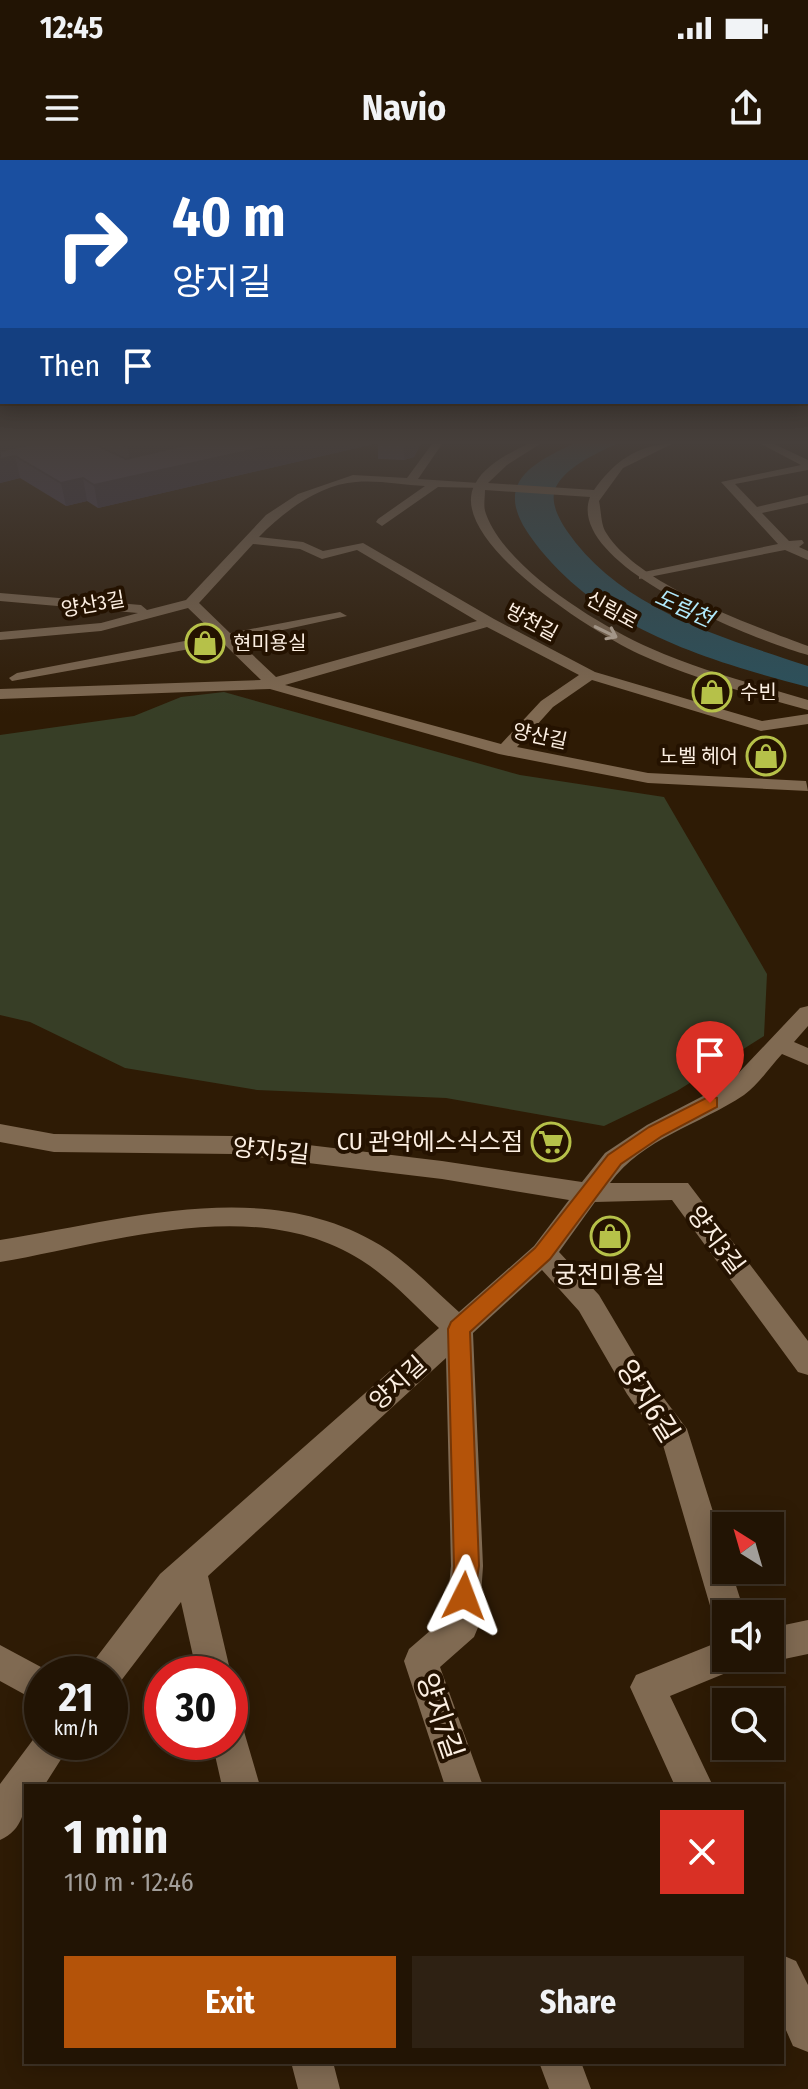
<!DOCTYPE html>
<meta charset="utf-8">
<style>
:root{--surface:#221404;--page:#2e2113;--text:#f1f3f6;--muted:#a29e9a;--line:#3f3326;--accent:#b45309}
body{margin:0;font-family:"Fira Sans Condensed","Noto Sans KR",sans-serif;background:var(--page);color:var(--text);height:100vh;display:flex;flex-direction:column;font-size:30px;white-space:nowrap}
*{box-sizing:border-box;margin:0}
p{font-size:26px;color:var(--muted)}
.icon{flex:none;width:44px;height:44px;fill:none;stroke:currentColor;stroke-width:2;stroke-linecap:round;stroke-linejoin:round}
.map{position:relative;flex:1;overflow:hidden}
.sheet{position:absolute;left:24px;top:1624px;width:760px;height:280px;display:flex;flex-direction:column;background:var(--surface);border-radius:0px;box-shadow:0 4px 20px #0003,0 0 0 2px var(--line)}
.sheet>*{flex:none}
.top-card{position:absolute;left:0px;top:0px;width:808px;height:244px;box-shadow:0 4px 20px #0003,0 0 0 2px var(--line);background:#1a4fa0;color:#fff;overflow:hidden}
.needle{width:52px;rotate:323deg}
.buttons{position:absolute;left:712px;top:1352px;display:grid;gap:16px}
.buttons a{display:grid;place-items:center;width:72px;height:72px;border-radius:0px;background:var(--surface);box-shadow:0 4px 20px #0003,0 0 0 2px var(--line);font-size:40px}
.speed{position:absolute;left:24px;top:1496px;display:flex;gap:16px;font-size:40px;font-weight:700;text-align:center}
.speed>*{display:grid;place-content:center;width:104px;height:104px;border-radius:50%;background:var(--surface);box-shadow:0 4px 20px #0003,0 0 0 2px var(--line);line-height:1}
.speed small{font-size:20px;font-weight:400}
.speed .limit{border:12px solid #d22;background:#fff;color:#111}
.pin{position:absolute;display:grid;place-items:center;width:68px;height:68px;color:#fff;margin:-82px -34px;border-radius:50% 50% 50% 0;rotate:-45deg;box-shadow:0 0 8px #0007}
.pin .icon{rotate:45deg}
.me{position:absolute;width:88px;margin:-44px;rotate:3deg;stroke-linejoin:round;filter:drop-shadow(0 0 6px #0008)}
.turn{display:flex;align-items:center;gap:28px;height:168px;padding:0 40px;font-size:36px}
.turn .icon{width:104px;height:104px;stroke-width:2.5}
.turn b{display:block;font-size:56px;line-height:68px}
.then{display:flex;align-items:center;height:76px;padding:0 40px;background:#0003;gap:16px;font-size:30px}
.round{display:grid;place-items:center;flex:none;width:84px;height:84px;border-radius:0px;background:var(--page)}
.head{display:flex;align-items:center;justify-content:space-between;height:136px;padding:0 40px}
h1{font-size:48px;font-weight:700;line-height:60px}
.cta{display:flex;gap:16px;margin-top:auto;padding:16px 40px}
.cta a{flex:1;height:92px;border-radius:0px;background:var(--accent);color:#fff;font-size:32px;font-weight:700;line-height:92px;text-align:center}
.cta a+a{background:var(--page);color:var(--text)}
.status{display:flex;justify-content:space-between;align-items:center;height:56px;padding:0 40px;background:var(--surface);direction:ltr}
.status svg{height:22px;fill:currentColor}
header{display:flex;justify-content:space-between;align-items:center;height:104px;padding:0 40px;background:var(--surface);font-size:36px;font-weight:700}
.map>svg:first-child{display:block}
.green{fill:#373e26}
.water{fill:#2a525e}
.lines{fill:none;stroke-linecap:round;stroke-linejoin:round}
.street{fill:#806a52;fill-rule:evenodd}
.secondary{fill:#806a52;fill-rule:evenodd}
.wall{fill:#484059}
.shaded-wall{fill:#3b3449}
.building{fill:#544b68;stroke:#3b3449;stroke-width:2}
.oneway{stroke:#cabaa8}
.route{fill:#b45309;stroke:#753606;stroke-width:2}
.labels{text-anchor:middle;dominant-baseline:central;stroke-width:8;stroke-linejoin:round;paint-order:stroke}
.far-street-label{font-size:20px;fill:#fcefe2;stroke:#241200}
.far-poi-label{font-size:20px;fill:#fcefe2;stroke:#241200;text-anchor:start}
.far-water-label{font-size:22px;font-style:italic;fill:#b1eafc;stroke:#241200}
.poi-label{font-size:24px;fill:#fcefe2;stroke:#241200;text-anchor:end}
.street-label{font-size:24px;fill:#fcefe2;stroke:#241200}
.near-street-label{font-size:28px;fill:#fcefe2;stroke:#241200}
</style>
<div class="status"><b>12:45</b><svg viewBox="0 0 49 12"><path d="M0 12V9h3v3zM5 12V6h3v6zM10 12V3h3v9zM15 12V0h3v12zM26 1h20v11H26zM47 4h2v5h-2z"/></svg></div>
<header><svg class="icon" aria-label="menu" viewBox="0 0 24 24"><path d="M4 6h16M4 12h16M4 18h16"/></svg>Navio<svg class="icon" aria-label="share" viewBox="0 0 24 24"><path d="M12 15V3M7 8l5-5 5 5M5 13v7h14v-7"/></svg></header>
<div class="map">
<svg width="808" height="1929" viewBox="0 0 808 1929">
<rect width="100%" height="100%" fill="#2e1b05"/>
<path class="green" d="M 224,532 L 520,615 L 664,637 L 767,814 L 764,876 L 677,931 L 604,966 L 446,938 L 257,930 L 125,908 L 30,862 L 0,855 L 0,575 L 134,556 L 181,537 Z"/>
<path class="water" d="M 573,284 L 616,284 C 597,293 568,306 557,325 C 548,340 559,359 567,371 C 620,449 723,478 808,506 L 808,527 C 706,500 594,467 530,376 C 494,325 528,305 573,284 Z"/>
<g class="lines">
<path class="street" d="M 432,284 L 442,284 L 418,319 L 479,323 L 483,328 L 438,327 L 382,366 L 376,362 L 378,359 L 425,326 C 403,325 378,320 356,322 C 320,324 283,352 259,377 L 303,382 L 323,391 L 363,383 L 494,459 L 595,512 L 762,561 L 808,554 L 808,564 L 761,571 L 592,520 L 553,547 L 517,587 L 648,613 L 806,621 L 808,631 L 648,623 L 499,594 L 270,529 L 0,539 L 0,529 L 261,520 L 223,483 L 12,521 L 9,518 L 17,513 L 216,475 L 188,448 L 101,471 L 0,480 L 0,472 L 101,463 L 138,453 L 0,441 L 0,433 L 141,445 L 147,450 L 186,440 L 266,355 L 298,334 L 353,315 L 407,318 ZM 253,384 L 300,389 L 322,399 L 357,390 L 477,461 L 276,517 L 237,480 L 347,456 L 340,452 L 230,473 L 199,443 ZM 487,467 L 579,515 L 541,541 L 501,584 L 285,525 Z
M 761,284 L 774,284 L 808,300 L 808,310 L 735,324 L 757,347 L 808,335 L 808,343 L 762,353 L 789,381 L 802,380 L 804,383 L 799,387 L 808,391 L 808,400 L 785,390 L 639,419 L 639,413 L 778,384 L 721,322 L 801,305 Z
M 808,846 L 808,866 L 794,882 L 808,888 L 808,905 L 782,894 C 770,907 758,925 744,935 C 699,965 643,978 610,1023 L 688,1023 L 808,1181 L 808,1215 L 798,1212 L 672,1040 L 595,1042 L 559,1092 L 599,1135 L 647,1216 L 687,1269 L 726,1393 L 726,1410 L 731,1410 L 745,1454 L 726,1454 L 726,1470 L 716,1466 L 663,1285 L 627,1234 L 579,1151 L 542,1110 L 473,1173 L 483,1406 L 479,1465 L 474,1477 L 440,1507 L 483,1626 L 445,1626 L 404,1501 L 409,1489 L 446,1457 L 451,1406 L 446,1198 L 208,1416 L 231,1514 L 230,1517 L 230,1514 L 197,1514 L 181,1442 L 117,1526 L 110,1529 L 110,1514 L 88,1514 L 93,1502 L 160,1414 L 439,1168 C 414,1145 390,1118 361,1100 C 255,1033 112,1083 0,1102 L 0,1080 C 122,1061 265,1015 380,1085 C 409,1103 433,1129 459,1152 L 534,1086 L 569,1040 L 442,1019 L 233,994 L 54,992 L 0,982 L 0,964 L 54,974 L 233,976 L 442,1001 L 582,1022 L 605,993 L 647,965 L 730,922 L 800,848 Z
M 808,1460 L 808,1494 L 770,1502 L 760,1498 L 770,1498 L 770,1468 Z
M 726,1479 L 726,1498 L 742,1498 L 738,1508 L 670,1536 L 713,1626 L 675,1626 L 630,1527 L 636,1515 Z
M 0,1485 L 54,1514 L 42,1514 L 42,1544 L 0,1521 Z
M 230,1563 L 243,1568 L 260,1626 L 222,1626 L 212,1582 L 230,1582 Z
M 41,1569 L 42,1582 L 72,1582 L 44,1626 L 26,1626 C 26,1649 23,1670 0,1680 L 0,1624 Z
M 782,1795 L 796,1801 L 808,1825 L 808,1892 L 793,1886 L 782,1861 Z
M 291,1902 L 333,1902 L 340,1929 L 298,1929 Z
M 539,1902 L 581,1902 L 591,1929 L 549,1929 Z"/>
<path class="secondary" d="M 528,284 L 540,284 L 507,305 L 488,323 L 594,330 C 613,303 637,284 672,284 L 623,308 L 599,341 C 601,350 601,363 605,371 C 636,424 751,465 808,486 L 808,495 C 759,482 564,405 590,337 L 485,330 C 485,338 483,347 486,354 C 506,409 599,465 650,488 C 701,511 755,524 808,540 L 808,550 C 752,535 692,518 639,494 C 598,475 444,380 475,324 C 485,305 509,293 528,284 Z"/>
</g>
<path class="wall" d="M 0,284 L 374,284 L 98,348 L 87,341 L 66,346 L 20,318 L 0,323 Z
M 378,284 L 421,284 L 414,297 L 404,300 L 378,299 Z"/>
<path class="shaded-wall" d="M 0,284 L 77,284 L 15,296 L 20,318 L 0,323 Z
M 143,284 L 244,284 L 131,309 L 128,287 Z
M 278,284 L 374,284 L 98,348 L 94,325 Z
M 404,284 L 421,284 L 414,297 L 404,300 Z
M 83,318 L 87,341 L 66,346 L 61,323 Z"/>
<path class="building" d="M 33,284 L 94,284 L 126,299 L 190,284 L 278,284 L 94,325 L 83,318 L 61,323 L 15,296 L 0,299 L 0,291 Z
M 121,284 L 143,284 L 128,287 Z"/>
<defs><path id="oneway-shaft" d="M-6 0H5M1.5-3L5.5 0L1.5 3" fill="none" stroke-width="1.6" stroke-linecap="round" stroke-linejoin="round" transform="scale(2)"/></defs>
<use class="oneway" href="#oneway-shaft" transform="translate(606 472) rotate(26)"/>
<linearGradient id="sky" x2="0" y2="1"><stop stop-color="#190f03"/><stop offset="0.51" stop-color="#463f3b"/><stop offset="1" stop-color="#463f3b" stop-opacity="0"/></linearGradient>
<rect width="808" height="554" fill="url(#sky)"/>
<path class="route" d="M 710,936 L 717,938 L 717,947 L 662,976 L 621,1004 L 550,1099 L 470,1172 L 479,1406 L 473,1444 L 464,1448 L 455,1444 L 452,1436 L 454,1406 L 448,1169 L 451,1162 L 535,1088 L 608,995 L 649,967 Z"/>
<defs>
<g id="shop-ring" transform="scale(2)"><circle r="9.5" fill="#241200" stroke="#b6c149" stroke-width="1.5"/><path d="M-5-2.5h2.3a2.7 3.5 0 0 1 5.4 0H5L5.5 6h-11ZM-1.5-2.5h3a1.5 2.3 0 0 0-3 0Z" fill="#b6c149"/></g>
<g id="supermarket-ring" transform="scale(2)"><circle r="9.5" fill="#241200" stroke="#b6c149" stroke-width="1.5"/><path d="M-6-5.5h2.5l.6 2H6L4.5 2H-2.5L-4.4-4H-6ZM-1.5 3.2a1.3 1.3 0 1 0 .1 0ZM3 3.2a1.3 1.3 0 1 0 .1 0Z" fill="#b6c149"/></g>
</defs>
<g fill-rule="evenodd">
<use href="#shop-ring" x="205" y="483"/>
<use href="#shop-ring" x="712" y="532"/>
<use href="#shop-ring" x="766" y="596"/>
<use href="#supermarket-ring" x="551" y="982"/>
<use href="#shop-ring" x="610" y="1076"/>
</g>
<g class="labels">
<g class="far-street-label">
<text transform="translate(93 444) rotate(-10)">양산3길</text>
<text transform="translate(612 450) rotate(29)">신림로</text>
<text transform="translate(532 462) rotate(28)">방천길</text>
<text transform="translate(540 576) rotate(12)">양산길</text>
</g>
<g class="far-poi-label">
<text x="233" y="483">현미용실</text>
<text x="740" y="532">수빈</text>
<text x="738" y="596" text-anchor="end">노벨 헤어</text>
</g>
<g class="far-water-label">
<text transform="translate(684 448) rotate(24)">도림천</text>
</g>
<g class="poi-label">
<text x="523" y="982">CU 관악에스식스점</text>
<text x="610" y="1115" text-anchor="middle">궁전미용실</text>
</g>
<g class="street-label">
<text transform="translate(271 991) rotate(6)">양지5길</text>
<text transform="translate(716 1080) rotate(53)">양지3길</text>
<text transform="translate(398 1223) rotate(-42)">양지길</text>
</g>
<g class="near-street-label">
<text transform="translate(648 1241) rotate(58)">양지6길</text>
<text transform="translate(440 1556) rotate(71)">양지7길</text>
</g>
</g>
</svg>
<div class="buttons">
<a><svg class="needle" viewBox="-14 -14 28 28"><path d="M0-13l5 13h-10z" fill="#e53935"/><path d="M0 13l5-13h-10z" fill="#a29e9a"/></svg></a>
<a><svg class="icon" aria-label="sound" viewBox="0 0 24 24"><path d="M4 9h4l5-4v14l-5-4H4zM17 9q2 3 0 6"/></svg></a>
<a><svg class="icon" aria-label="search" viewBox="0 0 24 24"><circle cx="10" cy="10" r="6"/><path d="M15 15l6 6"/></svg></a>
</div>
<div class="speed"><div>21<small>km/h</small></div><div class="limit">30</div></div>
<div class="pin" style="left:710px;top:943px;background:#d93025"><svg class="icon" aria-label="arrive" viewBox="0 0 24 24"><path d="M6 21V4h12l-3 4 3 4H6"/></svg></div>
<svg class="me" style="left:464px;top:1436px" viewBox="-20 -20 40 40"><path d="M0-17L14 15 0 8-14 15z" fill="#b45309" stroke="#fff" stroke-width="4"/></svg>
<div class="top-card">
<div class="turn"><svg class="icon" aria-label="right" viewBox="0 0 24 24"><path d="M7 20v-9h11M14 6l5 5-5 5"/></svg><div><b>40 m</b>양지길</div></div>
<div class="then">Then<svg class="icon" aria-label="arrive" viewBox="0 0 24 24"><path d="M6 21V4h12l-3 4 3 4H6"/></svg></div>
</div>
<section class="sheet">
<div class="head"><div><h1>1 min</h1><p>110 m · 12:46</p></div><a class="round" style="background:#d93025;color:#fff"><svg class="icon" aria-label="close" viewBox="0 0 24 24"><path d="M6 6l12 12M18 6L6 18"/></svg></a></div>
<div class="cta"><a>Exit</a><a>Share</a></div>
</section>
</div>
